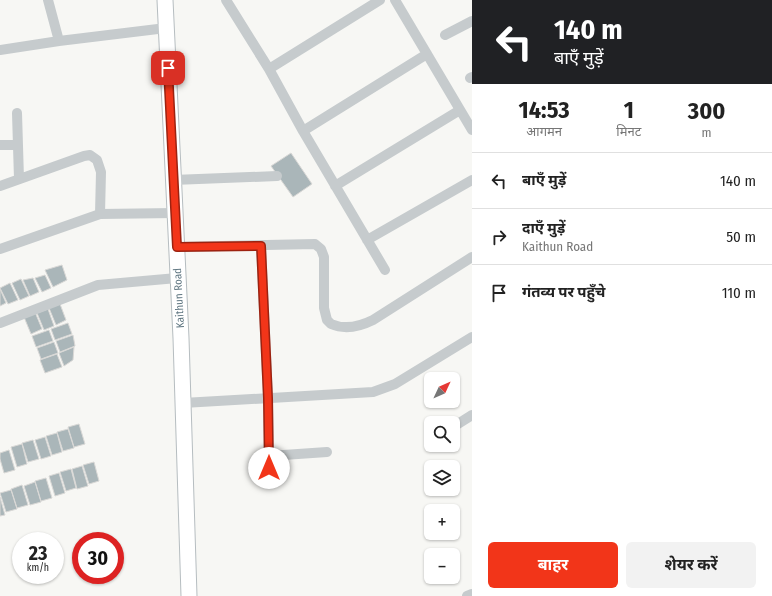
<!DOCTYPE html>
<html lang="hi">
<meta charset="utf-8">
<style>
:root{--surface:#fff;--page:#f2f2f2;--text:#222;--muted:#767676;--line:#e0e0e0;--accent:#f23519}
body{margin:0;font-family:"Fira Sans Condensed","Noto Sans Devanagari",sans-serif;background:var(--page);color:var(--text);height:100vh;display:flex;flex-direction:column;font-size:15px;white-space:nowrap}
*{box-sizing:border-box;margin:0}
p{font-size:13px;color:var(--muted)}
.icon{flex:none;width:22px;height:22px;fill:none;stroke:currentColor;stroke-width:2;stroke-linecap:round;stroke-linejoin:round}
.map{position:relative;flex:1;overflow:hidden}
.side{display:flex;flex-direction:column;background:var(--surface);width:300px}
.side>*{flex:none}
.hud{background:#202124;color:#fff;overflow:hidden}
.needle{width:26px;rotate:46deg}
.tools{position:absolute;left:424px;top:372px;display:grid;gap:8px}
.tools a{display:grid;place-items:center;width:36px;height:36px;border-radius:6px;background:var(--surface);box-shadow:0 1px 3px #0004;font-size:20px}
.speed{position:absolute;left:12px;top:532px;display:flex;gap:8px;font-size:20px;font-weight:700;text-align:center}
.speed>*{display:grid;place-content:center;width:52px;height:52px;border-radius:50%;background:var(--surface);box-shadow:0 1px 3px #0004;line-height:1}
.speed small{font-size:10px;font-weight:400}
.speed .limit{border:6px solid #d22;background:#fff;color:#111}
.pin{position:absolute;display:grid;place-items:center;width:34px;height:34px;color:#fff;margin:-17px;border-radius:8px;box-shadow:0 2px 6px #0006}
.me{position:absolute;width:44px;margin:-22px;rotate:0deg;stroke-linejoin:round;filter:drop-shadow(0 0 3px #0008)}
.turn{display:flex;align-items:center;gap:14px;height:84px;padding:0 16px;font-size:18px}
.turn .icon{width:52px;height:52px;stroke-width:2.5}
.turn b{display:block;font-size:28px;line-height:34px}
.eta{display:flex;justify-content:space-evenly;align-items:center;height:68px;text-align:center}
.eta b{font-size:24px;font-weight:700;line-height:28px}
.cta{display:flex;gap:8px;margin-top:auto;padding:8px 16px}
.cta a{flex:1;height:46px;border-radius:6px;background:var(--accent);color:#fff;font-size:16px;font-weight:700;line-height:46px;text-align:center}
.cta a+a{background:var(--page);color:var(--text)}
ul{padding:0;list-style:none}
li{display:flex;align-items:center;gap:12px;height:56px;padding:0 16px;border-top:1px solid var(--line)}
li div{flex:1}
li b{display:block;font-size:15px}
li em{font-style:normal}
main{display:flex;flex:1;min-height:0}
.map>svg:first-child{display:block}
.building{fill:#aab6b9;stroke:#d9d8d6}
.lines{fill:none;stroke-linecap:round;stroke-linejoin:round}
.secondary-casing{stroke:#b6bdc0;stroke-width:17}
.street{stroke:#c6cbcd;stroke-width:10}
.secondary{stroke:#fff;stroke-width:15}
.route-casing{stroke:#9d2210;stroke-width:10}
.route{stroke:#f23519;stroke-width:7}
.labels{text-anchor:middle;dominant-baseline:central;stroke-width:4;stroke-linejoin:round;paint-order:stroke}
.street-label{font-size:11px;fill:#5f7681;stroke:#fff}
</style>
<main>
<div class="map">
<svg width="472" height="596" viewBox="0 0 472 596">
<rect width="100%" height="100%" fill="#f7f7f4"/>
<path class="building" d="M 291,153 L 312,184 L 293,197 L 271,166 Z
M 62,265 L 67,280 L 53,287 L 45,270 Z
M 45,275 L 51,288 L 42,292 L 35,278 Z
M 33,278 L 39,292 L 30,296 L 23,280 Z
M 21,279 L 29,296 L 20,300 L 12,283 Z
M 10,283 L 18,300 L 8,304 L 0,288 Z
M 0,289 L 6,303 L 0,306 Z
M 60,304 L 66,320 L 56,325 L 49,308 Z
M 48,309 L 54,326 L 44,330 L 37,313 Z
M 35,312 L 42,329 L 31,334 L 24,317 Z
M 68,323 L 72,334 L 55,340 L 51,329 Z
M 49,330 L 53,341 L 36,347 L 32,336 Z
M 73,335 L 75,346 L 60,352 L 56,341 Z
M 54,342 L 58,353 L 41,359 L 37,348 Z
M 74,347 L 73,360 L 64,366 L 59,353 Z
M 57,354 L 62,367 L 45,373 L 40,360 Z
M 79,424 L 85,444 L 74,447 L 68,427 Z
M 68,429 L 74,448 L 63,451 L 57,432 Z
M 57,433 L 62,452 L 52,455 L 46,436 Z
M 45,437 L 51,456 L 41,459 L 35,440 Z
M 33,440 L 39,459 L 28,462 L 22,443 Z
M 22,444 L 27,464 L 17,467 L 11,447 Z
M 9,450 L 15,470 L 4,473 L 0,459 L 0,453 Z
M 94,462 L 99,481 L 89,484 L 83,465 Z
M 82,466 L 88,486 L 77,489 L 72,469 Z
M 71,469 L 76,488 L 66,491 L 60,472 Z
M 59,473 L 65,493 L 55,496 L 49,476 Z
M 46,478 L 52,498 L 41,501 L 35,481 Z
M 35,482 L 41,502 L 30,505 L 24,486 Z
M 22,485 L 28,505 L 17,508 L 11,489 Z
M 11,490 L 17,509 L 6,512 L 0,493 Z
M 0,497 L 5,515 L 0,516 Z"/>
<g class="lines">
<g class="secondary-casing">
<path id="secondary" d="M 165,0 L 181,338 L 189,596"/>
</g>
<path class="street" d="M 48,0 L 59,41 L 166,28
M 226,0 L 269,69 L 303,131 L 385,270
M 395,0 L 472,130
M 445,35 L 472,21
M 0,50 L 59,41
M 269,69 L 380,0
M 470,78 L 472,77
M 17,113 L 19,179
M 303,131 L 427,54
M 0,145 L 18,145
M 173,180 L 277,176
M 0,186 L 84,156 L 90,155 L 97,160 L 101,172 L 100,214
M 335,186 L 460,110
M 367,240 L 472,180
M 261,246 L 268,398 L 269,468
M 177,247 L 315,244 L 321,249 L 324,257 L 324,308 L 327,320 L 331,324 C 345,330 359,327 373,320 L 472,257
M 0,249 L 100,214 L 175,213
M 0,323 L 98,285 L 177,278
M 183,403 L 373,392 L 395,384 L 472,337
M 453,427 L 472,415
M 269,456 L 327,452
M 467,596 L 472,594"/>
<use href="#secondary" class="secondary"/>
</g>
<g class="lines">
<g class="route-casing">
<path id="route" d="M 168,68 L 177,247 L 261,246 L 268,398 L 269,468"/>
</g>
<use href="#route" class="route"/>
</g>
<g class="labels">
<g class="street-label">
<text transform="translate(179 298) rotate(-93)">Kaithun Road</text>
</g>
</g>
</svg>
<div class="tools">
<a><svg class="needle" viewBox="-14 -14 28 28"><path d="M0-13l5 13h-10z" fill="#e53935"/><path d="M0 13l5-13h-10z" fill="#767676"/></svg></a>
<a><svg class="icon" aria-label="search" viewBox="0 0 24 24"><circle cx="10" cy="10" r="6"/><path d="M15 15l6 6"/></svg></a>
<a><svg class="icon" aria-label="layers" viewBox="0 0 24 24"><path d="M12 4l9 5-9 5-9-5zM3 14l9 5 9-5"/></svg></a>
<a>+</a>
<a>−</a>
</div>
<div class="speed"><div>23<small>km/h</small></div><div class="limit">30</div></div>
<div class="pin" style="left:168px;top:68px;background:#d93025"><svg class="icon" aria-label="arrive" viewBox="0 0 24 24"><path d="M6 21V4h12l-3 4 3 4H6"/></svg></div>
<svg class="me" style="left:269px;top:468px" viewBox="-20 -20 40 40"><circle r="19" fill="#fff"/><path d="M0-13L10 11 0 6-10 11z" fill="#f23519"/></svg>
</div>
<section class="side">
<div class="hud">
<div class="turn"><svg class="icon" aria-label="left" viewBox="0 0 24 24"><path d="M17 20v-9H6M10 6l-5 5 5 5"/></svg><div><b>140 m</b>बाएँ मुड़ें</div></div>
</div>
<div class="eta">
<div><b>14:53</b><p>आगमन</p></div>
<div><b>1</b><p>मिनट</p></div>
<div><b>300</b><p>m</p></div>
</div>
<ul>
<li><svg class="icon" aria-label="left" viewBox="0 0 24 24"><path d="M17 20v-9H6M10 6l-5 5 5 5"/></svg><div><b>बाएँ मुड़ें</b></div><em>140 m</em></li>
<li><svg class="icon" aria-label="right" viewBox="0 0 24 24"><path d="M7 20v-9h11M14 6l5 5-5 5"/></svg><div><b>दाएँ मुड़ें</b><p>Kaithun Road</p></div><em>50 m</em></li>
<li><svg class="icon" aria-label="arrive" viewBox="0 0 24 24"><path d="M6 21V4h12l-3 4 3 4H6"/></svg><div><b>गंतव्य पर पहुँचे</b></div><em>110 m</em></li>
</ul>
<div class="cta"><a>बाहर</a><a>शेयर करें</a></div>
</section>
</main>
